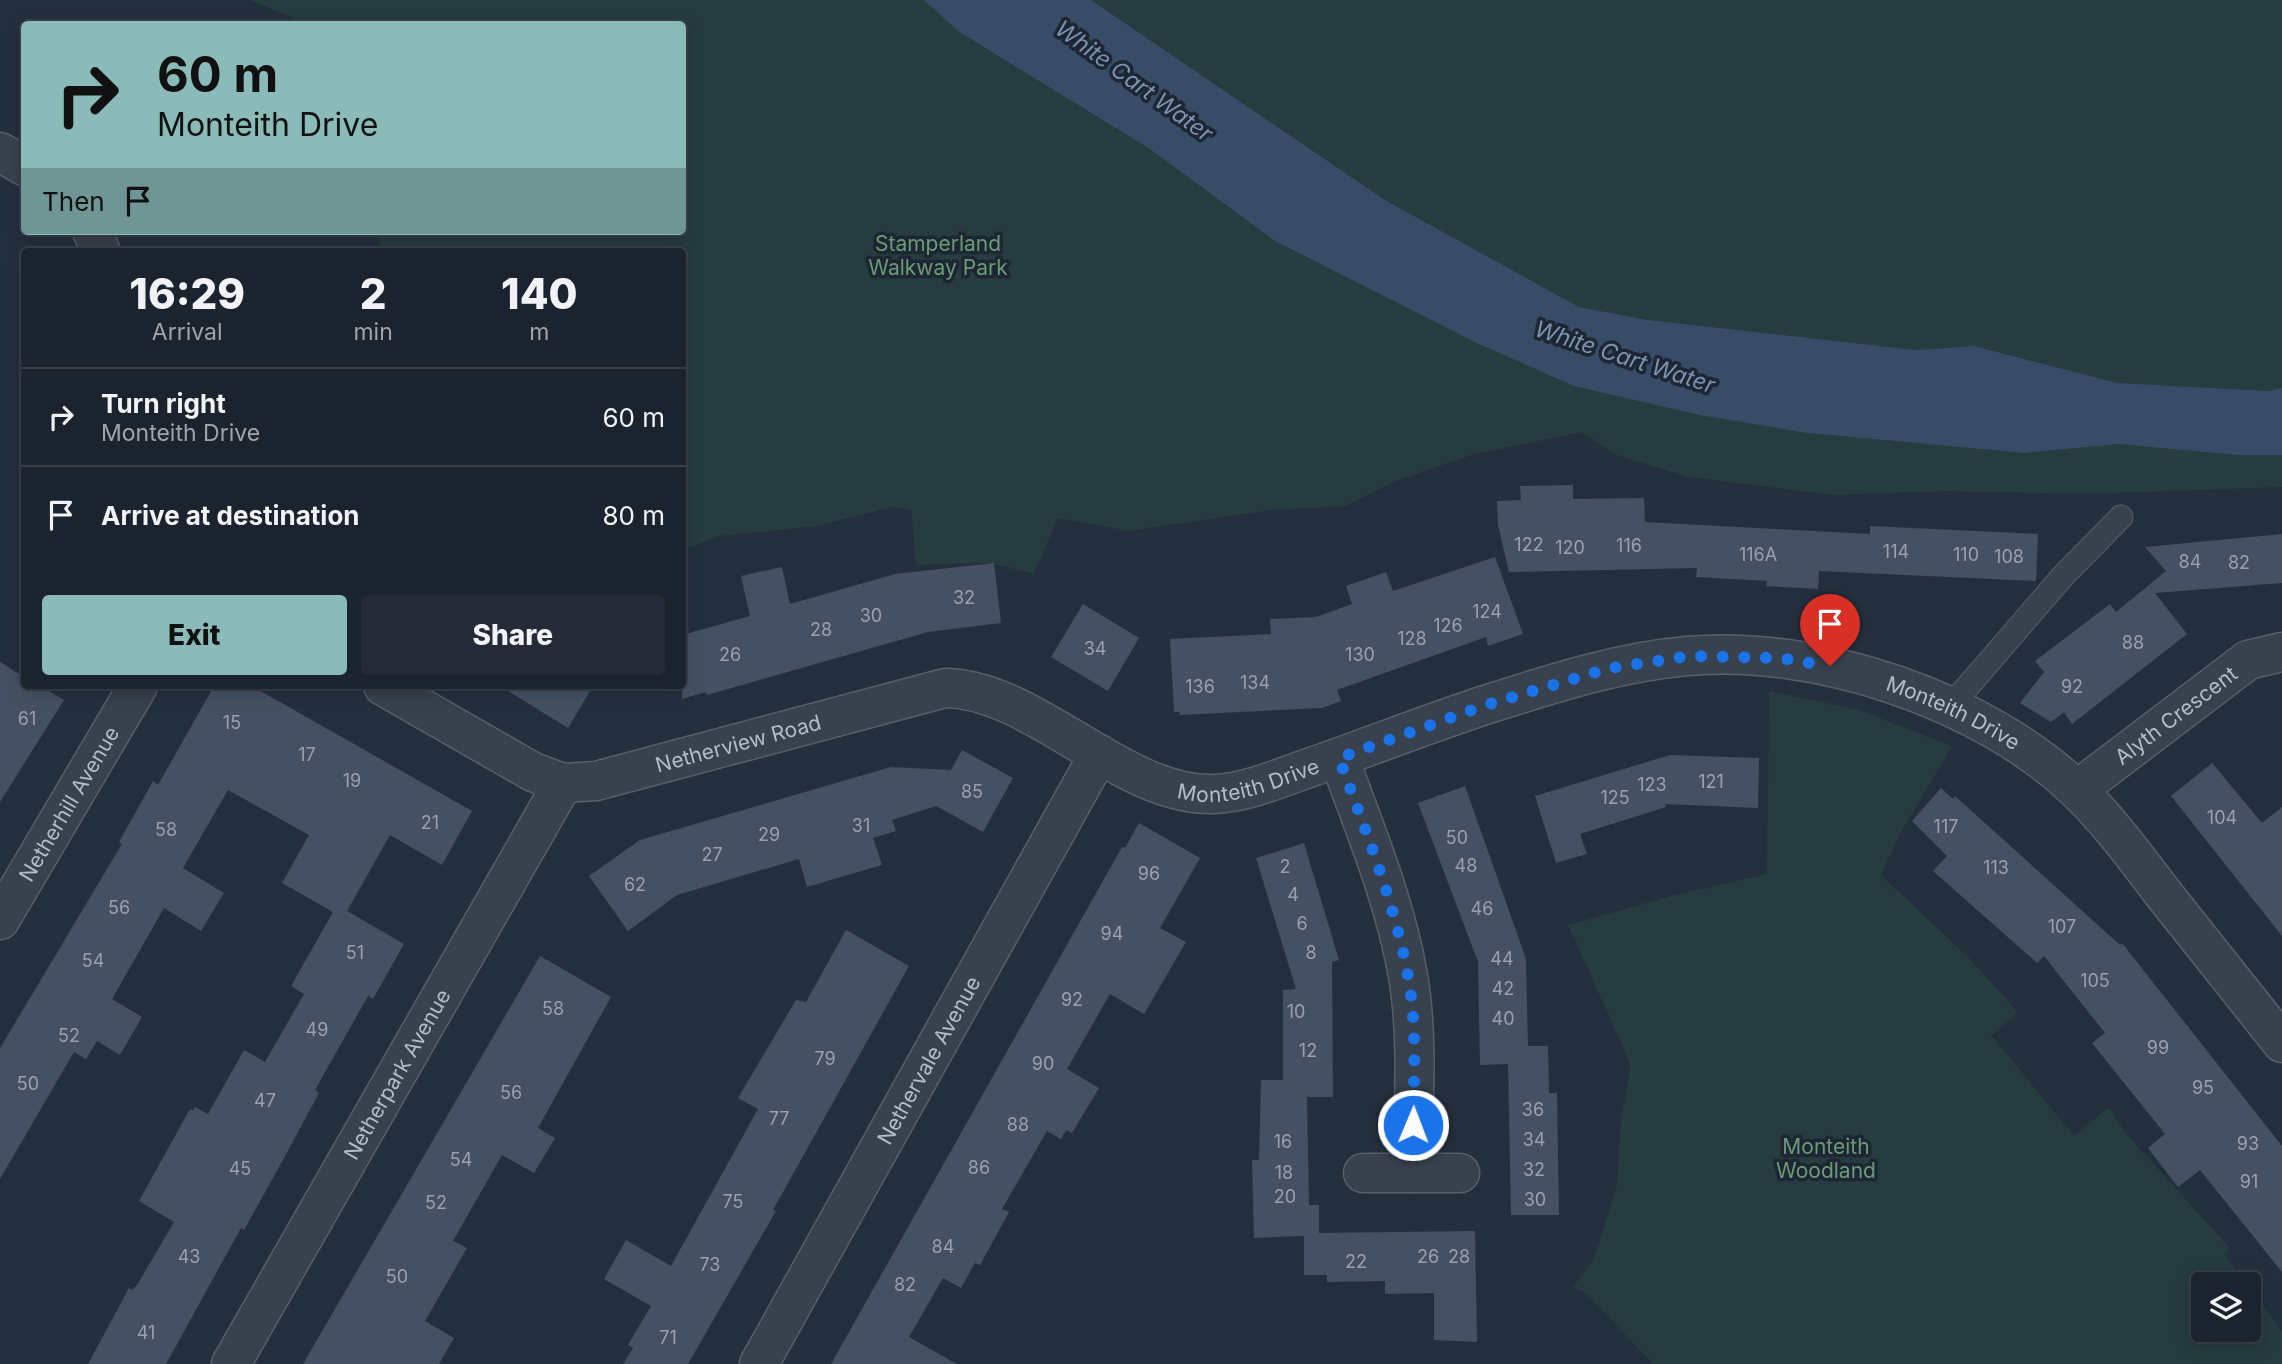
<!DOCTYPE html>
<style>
:root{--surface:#1b232e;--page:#242b36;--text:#f1f3f6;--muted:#a0a4aa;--line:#39404a;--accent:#8bbbb9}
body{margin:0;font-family:Inter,sans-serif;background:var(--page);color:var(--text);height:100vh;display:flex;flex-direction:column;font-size:26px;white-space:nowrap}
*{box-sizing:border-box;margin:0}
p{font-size:23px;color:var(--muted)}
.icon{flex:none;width:38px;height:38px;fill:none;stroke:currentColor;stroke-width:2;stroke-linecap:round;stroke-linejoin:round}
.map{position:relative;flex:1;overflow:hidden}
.side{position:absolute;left:21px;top:248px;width:665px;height:441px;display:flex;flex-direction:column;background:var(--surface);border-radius:7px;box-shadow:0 4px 18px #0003,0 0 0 2px var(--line)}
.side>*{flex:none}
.guide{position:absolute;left:21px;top:21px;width:665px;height:214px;border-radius:7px;box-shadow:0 4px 18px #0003,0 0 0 2px var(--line);background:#8bbbb9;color:#111;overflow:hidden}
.buttons{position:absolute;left:2191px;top:1272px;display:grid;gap:14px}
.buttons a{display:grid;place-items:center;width:70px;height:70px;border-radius:7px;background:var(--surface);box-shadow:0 4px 18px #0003,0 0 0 2px var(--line);font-size:35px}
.pin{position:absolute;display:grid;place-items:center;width:60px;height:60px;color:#fff;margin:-72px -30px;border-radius:50% 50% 50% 0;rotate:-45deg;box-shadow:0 0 7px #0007}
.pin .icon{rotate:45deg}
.me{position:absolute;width:77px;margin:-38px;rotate:1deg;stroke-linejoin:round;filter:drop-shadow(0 0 5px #0008)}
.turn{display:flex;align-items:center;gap:24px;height:147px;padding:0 21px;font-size:32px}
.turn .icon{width:91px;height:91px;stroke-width:2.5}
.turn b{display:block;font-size:49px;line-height:60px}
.then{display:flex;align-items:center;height:66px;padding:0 21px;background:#0003;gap:14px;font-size:26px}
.eta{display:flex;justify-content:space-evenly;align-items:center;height:119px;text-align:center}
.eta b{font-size:42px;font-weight:800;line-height:49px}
.action{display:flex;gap:14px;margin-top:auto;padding:14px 21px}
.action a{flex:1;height:80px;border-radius:7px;background:var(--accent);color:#111;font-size:28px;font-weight:800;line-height:80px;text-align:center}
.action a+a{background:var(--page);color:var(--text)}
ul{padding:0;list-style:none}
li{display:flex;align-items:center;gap:21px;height:98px;padding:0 21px;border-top:2px solid var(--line)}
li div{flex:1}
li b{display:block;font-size:26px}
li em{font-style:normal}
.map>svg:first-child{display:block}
.green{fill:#263c3f}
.water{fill:#394c67}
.building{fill:#455162}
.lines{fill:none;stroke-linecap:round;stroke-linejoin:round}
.service-casing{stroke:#565f6c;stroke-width:25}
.minor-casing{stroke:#565f6c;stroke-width:41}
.service{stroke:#38414e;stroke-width:23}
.minor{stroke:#38414e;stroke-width:38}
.route{stroke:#1a73e8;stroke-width:12;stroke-dasharray:0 21.6}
.labels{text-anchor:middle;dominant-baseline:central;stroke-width:7;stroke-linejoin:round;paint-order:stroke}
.number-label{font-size:18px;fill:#98a1af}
.park-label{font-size:21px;fill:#6b9a76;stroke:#1d2633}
.street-label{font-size:21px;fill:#b4bcc9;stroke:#1d2633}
.water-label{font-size:23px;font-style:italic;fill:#7c92b1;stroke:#1d2633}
</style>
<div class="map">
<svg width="2282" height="1364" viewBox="0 0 2282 1364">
<rect width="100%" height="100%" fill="#242f3e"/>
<path class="green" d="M 250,0 L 1021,0 L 1300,201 L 1808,433 L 2024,453 L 2119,444 L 2236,455 L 2282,455 L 2282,487 L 2084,494 L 1949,491 L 1833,495 L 1689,477 L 1616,455 L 1581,432 L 1472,455 L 1396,481 L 1346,506 L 1271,510 L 1129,531 L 1058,518 L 1034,574 L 990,563 L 916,565 L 911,509 L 891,507 L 818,526 L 719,536 L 683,550 L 682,252 L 382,252 L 376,231 L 682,231 L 682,24 L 307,24 Z
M 1091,0 L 2282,0 L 2282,388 L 2269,391 L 2118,383 L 1974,346 L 1916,350 L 1648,320 L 1579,307 L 1385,200 Z
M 1769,691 L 1859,710 L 1952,746 L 1899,836 L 1881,875 L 1968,957 L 2018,1012 L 1991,1035 L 2074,1136 L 2109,1107 L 2127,1135 L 2230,1248 L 2224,1254 L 2247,1284 L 2203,1284 L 2203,1330 L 2249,1330 L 2249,1287 L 2282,1332 L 2282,1364 L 1653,1364 L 1588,1295 L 1573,1287 L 1594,1259 L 1617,1184 L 1621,1118 L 1631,1065 L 1568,925 L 1671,896 L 1767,874 Z"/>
<path class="water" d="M 924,0 L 1091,0 L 1385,200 L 1579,307 L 1648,320 L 1916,350 L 1974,346 L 2118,383 L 2269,391 L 2282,388 L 2282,455 L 2236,455 L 2119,444 L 2024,453 L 1808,433 L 1700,415 L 1574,386 L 1477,343 L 1275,241 L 1150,149 L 958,31 Z"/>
<path class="building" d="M 1573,485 L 1573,499 L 1644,498 L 1645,522 L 1870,534 L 1870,526 L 2038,534 L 2036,581 L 1819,571 L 1818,589 L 1766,586 L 1767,581 L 1696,577 L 1697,568 L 1509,572 L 1498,525 L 1497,501 L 1521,500 L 1520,486 Z
M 2282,534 L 2282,583 L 2155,593 L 2187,634 L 2072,724 L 2064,712 L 2051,722 L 2020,703 L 2044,672 L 2035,661 L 2110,604 L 2116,612 L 2166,571 L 2145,547 Z
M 1495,557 L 1523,634 L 1488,646 L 1486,637 L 1337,690 L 1341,701 L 1322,708 L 1179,715 L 1180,712 L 1174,712 L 1170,639 L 1271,634 L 1270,619 L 1316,617 L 1352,604 L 1346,586 L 1386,572 L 1393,591 Z
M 994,563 L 1001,623 L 928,632 L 707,695 L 706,692 L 682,699 L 682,635 L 750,616 L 741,576 L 782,567 L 790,604 L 895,574 Z
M 1083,604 L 1139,638 L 1108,691 L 1051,657 Z
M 0,662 L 24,677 L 24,686 L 40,686 L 64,700 L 0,802 Z
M 214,686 L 252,686 L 472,811 L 442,865 L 390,835 L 347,911 L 404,944 L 373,999 L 368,996 L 315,1090 L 319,1093 L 278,1169 L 244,1230 L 241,1228 L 166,1364 L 88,1364 L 129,1288 L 132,1290 L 137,1285 L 174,1222 L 139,1201 L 190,1109 L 193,1111 L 195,1107 L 208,1114 L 244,1050 L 265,1062 L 304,994 L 291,986 L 333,912 L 282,883 L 309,835 L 228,790 L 183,868 L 224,893 L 201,931 L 164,908 L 112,999 L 142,1017 L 120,1055 L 97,1041 L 86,1059 L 74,1052 L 0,1179 L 0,1048 L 122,844 L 119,842 L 153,781 L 158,785 Z
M 500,686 L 593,686 L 568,728 Z
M 962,750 L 1013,778 L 983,832 L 936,806 L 892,820 L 896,831 L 873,838 L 882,865 L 807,887 L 799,859 L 677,895 L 628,931 L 589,876 L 640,840 L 891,767 L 951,770 Z
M 1670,755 L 1759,758 L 1758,808 L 1665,804 L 1666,807 L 1580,834 L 1587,854 L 1556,863 L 1535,796 Z
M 2212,763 L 2262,823 L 2282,807 L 2282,936 L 2171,796 Z
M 1465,786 L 1526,959 L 1528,1046 L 1548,1046 L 1549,1093 L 1557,1093 L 1559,1215 L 1511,1215 L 1508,1064 L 1480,1065 L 1478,962 L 1418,803 Z
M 1941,788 L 1953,799 L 1955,796 L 2120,945 L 2122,943 L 2282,1146 L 2282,1272 L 2200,1170 L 2178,1187 L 2148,1148 L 2165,1134 L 2092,1043 L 2105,1033 L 2044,956 L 2037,963 L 1933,871 L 1947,856 L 1912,821 Z
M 1139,823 L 1200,858 L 1160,928 L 1186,942 L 1144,1014 L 1110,994 L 1067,1069 L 1099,1088 L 1072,1133 L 1066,1130 L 1061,1139 L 1047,1131 L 1002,1209 L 1009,1212 L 980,1265 L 975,1263 L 961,1288 L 943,1278 L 909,1337 L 957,1364 L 831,1364 L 1122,847 L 1125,848 Z
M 1304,843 L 1339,960 L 1332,962 L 1333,1097 L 1307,1097 L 1309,1205 L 1319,1205 L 1319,1233 L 1475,1231 L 1477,1342 L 1434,1340 L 1434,1293 L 1385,1294 L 1385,1281 L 1327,1282 L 1327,1275 L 1304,1275 L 1304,1236 L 1254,1238 L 1252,1160 L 1259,1160 L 1261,1080 L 1283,1080 L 1283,990 L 1296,989 L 1256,858 Z
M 846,930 L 909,966 L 773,1210 L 776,1211 L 688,1364 L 623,1364 L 633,1348 L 628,1345 L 651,1306 L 604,1279 L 626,1240 L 671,1266 L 758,1109 L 738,1098 L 796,1000 L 806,1002 Z
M 540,956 L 611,997 L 538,1128 L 555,1138 L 534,1173 L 502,1155 L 453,1241 L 467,1248 L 425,1321 L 454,1338 L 439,1364 L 303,1364 Z"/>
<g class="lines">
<g class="service-casing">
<path id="service" d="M 1950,707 L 2063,576 L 2121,517"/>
</g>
<g class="minor-casing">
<g id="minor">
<path d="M 0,152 L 24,166"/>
<path d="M 92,231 L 101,252"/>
<path id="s1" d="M 383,686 L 533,772 L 563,783 L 596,781 L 945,688 C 1035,689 1122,797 1214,794 C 1244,793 1275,780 1303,770 C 1364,749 1424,725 1485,705 C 1551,684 1618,662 1687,656 C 1817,644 1985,701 2078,791 C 2110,822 2136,858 2162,892 C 2202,942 2242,993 2282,1043"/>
<path d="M 1339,758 C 1365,830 1395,900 1408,976 C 1419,1040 1413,1108 1412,1173"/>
<path id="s2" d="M 2077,790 L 2248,660 L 2282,652"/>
<path id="s3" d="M 0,920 L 138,686"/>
<path d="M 1363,1173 L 1460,1173"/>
<path id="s4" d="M 231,1364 L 563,783"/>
<path id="s5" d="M 759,1364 L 1099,754"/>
</g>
</g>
<use href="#service" class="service"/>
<use href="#minor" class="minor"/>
</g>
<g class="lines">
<path class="route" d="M 1413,1125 C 1414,1076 1417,1024 1408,976 C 1394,900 1365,830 1339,758 L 1486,705 L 1610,668 L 1690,656 L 1779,658 L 1830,666"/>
</g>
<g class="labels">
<g class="number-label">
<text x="1529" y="544">122</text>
<text x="1629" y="545">116</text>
<text x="1570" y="547">120</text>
<text x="1896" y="551">114</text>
<text x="1758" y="554">116A</text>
<text x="1966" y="554">110</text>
<text x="2009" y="556">108</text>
<text x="2190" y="561">84</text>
<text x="2239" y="562">82</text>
<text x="964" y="597">32</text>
<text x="1487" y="611">124</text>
<text x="871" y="615">30</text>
<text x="1448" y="625">126</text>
<text x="821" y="629">28</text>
<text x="1412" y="638">128</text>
<text x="2133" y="642">88</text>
<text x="1095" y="648">34</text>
<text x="730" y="654">26</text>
<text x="1360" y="654">130</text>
<text x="1255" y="682">134</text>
<text x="1200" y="686">136</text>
<text x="2072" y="686">92</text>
<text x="27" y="718">61</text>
<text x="232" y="722">15</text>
<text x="307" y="754">17</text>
<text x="352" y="780">19</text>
<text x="1711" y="781">121</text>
<text x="1652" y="784">123</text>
<text x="972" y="791">85</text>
<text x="1615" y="797">125</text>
<text x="2222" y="817">104</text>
<text x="430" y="822">21</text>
<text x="861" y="825">31</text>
<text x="1946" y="826">117</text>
<text x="166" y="829">58</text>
<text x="769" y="834">29</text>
<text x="1457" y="837">50</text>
<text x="712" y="854">27</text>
<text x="1466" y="865">48</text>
<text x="1285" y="866">2</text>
<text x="1996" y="867">113</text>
<text x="1149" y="873">96</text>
<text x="635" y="884">62</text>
<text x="1293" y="894">4</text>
<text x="119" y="907">56</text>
<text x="1482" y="908">46</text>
<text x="1302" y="923">6</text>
<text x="2062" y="926">107</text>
<text x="1112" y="933">94</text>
<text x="355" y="952">51</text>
<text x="1311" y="952">8</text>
<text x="1502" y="958">44</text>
<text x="93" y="960">54</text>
<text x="2095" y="980">105</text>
<text x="1503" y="988">42</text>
<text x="1072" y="999">92</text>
<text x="553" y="1008">58</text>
<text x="1296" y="1011">10</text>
<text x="1503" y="1018">40</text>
<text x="317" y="1029">49</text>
<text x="69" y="1035">52</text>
<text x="2158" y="1047">99</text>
<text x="1308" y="1050">12</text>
<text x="825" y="1058">79</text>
<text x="1043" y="1063">90</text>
<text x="28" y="1083">50</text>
<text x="2203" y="1087">95</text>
<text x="511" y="1092">56</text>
<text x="265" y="1100">47</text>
<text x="1533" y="1109">36</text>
<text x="779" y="1118">77</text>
<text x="1018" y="1124">88</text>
<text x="1534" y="1139">34</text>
<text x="1283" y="1141">16</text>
<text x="2248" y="1143">93</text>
<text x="461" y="1159">54</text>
<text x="979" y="1167">86</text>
<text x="240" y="1168">45</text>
<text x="1534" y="1169">32</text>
<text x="1284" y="1172">18</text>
<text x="2249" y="1181">91</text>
<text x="1285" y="1196">20</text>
<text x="1535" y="1199">30</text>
<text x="733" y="1201">75</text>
<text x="436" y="1202">52</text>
<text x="943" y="1246">84</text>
<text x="189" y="1256">43</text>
<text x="1428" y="1256">26</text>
<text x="1459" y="1256">28</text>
<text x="1356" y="1261">22</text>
<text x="710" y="1264">73</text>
<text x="397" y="1276">50</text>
<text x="905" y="1284">82</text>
<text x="146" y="1332">41</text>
<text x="668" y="1337">71</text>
</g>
<g class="park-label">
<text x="938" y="243">Stamperland<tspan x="938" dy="24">Walkway Park</tspan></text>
<text x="1826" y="1146">Monteith<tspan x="1826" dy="24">Woodland</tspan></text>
</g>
<g class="street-label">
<text stroke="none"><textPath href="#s2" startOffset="124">Alyth Crescent</textPath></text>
<text stroke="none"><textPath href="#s1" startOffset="1662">Monteith Drive</textPath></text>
<text stroke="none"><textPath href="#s1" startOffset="385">Netherview Road</textPath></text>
<text stroke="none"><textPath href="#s1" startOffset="928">Monteith Drive</textPath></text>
<text stroke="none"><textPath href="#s3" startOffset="135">Netherhill Avenue</textPath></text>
<text stroke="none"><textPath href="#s5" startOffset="348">Nethervale Avenue</textPath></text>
<text stroke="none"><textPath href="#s4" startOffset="334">Netherpark Avenue</textPath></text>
</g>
<g class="water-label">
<text transform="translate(1134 81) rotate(36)">White Cart Water</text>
<text transform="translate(1625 357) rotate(18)">White Cart Water</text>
</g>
</g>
</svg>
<div class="buttons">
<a><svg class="icon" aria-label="layers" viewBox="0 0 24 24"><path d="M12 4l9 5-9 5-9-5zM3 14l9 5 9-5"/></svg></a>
</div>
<div class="pin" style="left:1830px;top:666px;background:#d93025"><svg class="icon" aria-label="arrive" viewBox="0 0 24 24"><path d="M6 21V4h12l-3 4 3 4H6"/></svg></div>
<svg class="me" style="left:1413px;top:1125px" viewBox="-20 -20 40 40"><circle r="17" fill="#1a73e8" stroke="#fff" stroke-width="3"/><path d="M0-11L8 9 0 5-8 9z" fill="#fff"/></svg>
<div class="guide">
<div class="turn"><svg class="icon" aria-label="right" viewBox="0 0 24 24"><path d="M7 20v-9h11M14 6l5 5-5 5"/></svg><div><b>60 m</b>Monteith Drive</div></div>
<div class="then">Then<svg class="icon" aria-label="arrive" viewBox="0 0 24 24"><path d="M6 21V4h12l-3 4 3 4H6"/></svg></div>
</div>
<section class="side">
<div class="eta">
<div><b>16:29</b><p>Arrival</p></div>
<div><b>2</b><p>min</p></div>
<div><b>140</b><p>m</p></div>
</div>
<ul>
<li><svg class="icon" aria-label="right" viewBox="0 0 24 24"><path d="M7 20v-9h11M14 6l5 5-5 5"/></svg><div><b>Turn right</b><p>Monteith Drive</p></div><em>60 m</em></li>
<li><svg class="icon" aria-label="arrive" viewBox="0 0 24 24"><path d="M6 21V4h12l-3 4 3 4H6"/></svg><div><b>Arrive at destination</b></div><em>80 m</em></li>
</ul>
<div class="action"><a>Exit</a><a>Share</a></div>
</section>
</div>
